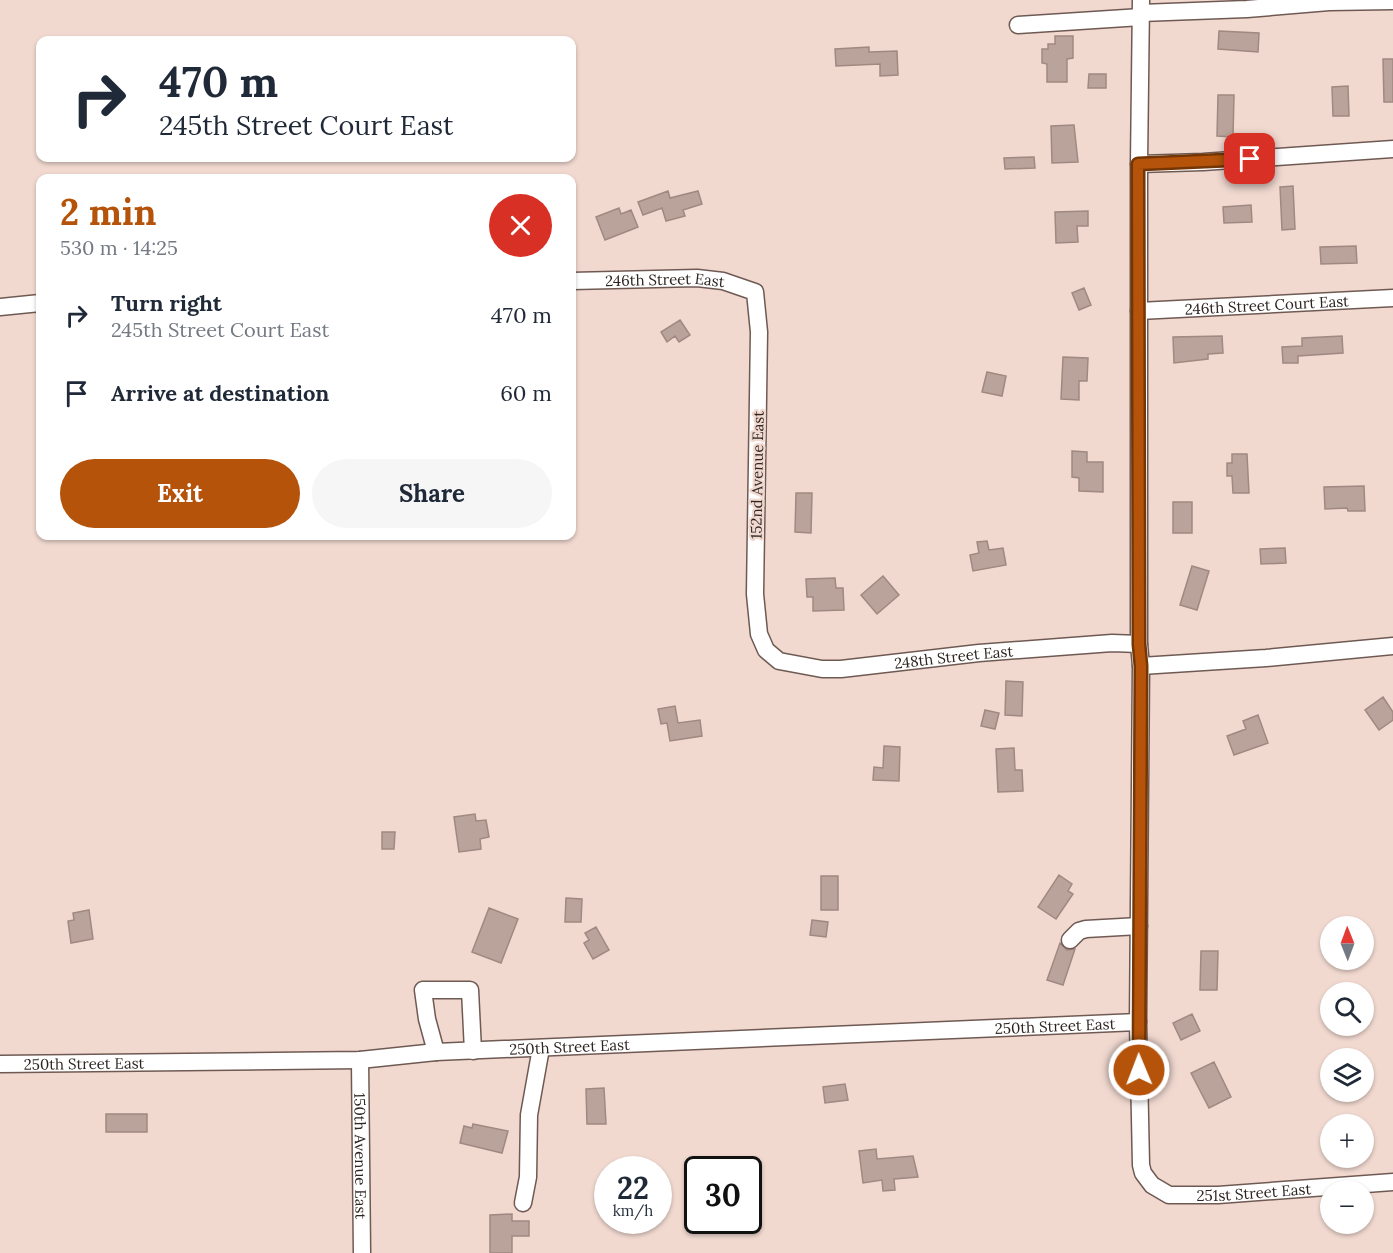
<!DOCTYPE html>
<meta charset="utf-8">
<style>
:root{--surface:#fff;--page:#f6f6f7;--text:#1f2937;--muted:#747a83;--accent:#b45309}
body{margin:0;font-family:Lora,serif;background:var(--page);color:var(--text);height:100vh;display:flex;flex-direction:column;font-size:22px;white-space:nowrap}
*{box-sizing:border-box;margin:0}
p{font-size:20px;color:var(--muted)}
.icon{flex:none;width:33px;height:33px;fill:none;stroke:currentColor;stroke-width:2;stroke-linecap:round;stroke-linejoin:round}
.map{position:relative;flex:1;overflow:hidden}
.sheet{position:absolute;left:36px;top:174px;width:540px;height:366px;display:flex;flex-direction:column;background:var(--surface);border-radius:12px;box-shadow:0 2px 4px #0004}
.sheet>*{flex:none}
.hud{position:absolute;left:36px;top:36px;width:540px;height:126px;border-radius:12px;box-shadow:0 2px 4px #0004;background:#fff;color:var(--text);overflow:hidden}
.needle{width:39px;rotate:359deg}
.buttons{position:absolute;left:1320px;top:916px;display:grid;gap:12px}
.buttons a{display:grid;place-items:center;width:54px;height:54px;border-radius:50%;background:var(--surface);box-shadow:0 2px 4px #0004;font-size:30px}
.speed{position:absolute;left:594px;top:1156px;display:flex;gap:12px;font-size:30px;font-weight:700;text-align:center}
.speed>*{display:grid;place-content:center;width:78px;height:78px;border-radius:50%;background:var(--surface);box-shadow:0 2px 4px #0004;line-height:1}
.speed small{font-size:15px;font-weight:400}
.speed .limit{border:3px solid #111;border-radius:9px;background:#fff;color:#111}
.pin{position:absolute;display:grid;place-items:center;width:51px;height:51px;color:#fff;margin:-26px;border-radius:12px;box-shadow:0 3px 9px #0006}
.me{position:absolute;width:66px;margin:-33px;rotate:359deg;stroke-linejoin:round;filter:drop-shadow(0 0 4px #0008)}
.turn{display:flex;align-items:center;gap:21px;height:126px;padding:0 24px;font-size:27px}
.turn .icon{width:78px;height:78px;stroke-width:2.5}
.turn b{display:block;font-size:42px;line-height:51px}
.round{display:grid;place-items:center;flex:none;width:63px;height:63px;border-radius:32px;background:var(--page)}
.overview{display:flex;align-items:center;justify-content:space-between;height:102px;padding:0 24px}
h1{font-size:36px;font-weight:700;line-height:45px;color:var(--accent)}
.primary-button{display:flex;gap:12px;margin-top:auto;padding:12px 24px}
.primary-button a{flex:1;height:69px;border-radius:36px;background:var(--accent);color:#fff;font-size:24px;font-weight:700;line-height:69px;text-align:center}
.primary-button a+a{background:var(--page);color:var(--text)}
ul{padding:0;list-style:none}
li{display:flex;align-items:center;gap:18px;height:78px;padding:0 24px}
li div{flex:1}
li b{display:block;font-size:22px}
li em{font-style:normal}
.map>svg:first-child{display:block}
.building{fill:#baa39b;stroke:#9f8981;stroke-width:1.5}
.lines{fill:none;stroke-linecap:round;stroke-linejoin:round}
.minor-casing{stroke:#6f5a53;stroke-width:19}
.minor{stroke:#fff;stroke-width:16}
.route-casing{stroke:#753606;stroke-width:15}
.route{stroke:#b45309;stroke-width:10}
.labels{text-anchor:middle;dominant-baseline:central;stroke-width:4.5;stroke-linejoin:round;paint-order:stroke}
.street-label{font-size:15px;fill:#2e2522;stroke:#f1d9d0}
</style>
<div class="map">
<svg width="1393" height="1253" viewBox="0 0 1393 1253">
<rect width="100%" height="100%" fill="#f1d9d0"/>
<path class="building" d="M 1219,31 L 1259,33 L 1258,52 L 1218,49 Z
M 1055,36 L 1073,36 L 1073,58 L 1067,59 L 1067,82 L 1047,82 L 1047,64 L 1042,63 L 1042,49 L 1048,49 L 1048,44 L 1055,44 Z
M 869,47 L 869,52 L 897,51 L 898,75 L 880,76 L 880,64 L 836,66 L 835,49 Z
M 1383,59 L 1393,59 L 1393,102 L 1384,102 Z
M 1089,74 L 1106,74 L 1106,88 L 1088,88 Z
M 1348,86 L 1349,116 L 1333,116 L 1332,87 Z
M 1218,95 L 1234,95 L 1233,137 L 1217,136 Z
M 1074,125 L 1078,162 L 1052,163 L 1051,126 Z
M 1034,157 L 1035,168 L 1005,169 L 1004,158 Z
M 1293,186 L 1295,229 L 1282,230 L 1280,187 Z
M 668,191 L 670,198 L 698,191 L 702,204 L 683,210 L 685,216 L 666,221 L 662,208 L 643,215 L 638,202 Z
M 1251,205 L 1252,222 L 1224,223 L 1223,207 Z
M 619,208 L 621,214 L 631,210 L 638,227 L 605,240 L 596,217 Z
M 1088,211 L 1088,226 L 1077,226 L 1078,242 L 1056,243 L 1055,212 Z
M 1356,246 L 1357,263 L 1321,264 L 1320,247 Z
M 1084,288 L 1091,305 L 1079,310 L 1072,293 Z
M 680,320 L 690,335 L 679,342 L 675,336 L 667,342 L 661,332 Z
M 1222,336 L 1223,353 L 1208,354 L 1208,359 L 1174,363 L 1173,337 Z
M 1342,336 L 1343,353 L 1298,356 L 1298,363 L 1283,363 L 1282,347 L 1302,346 L 1302,338 Z
M 1063,357 L 1088,358 L 1087,381 L 1079,381 L 1079,400 L 1061,399 Z
M 987,372 L 1006,376 L 1002,396 L 982,392 Z
M 1072,451 L 1087,452 L 1087,462 L 1103,462 L 1103,492 L 1079,491 L 1079,478 L 1072,477 Z
M 1232,454 L 1247,454 L 1249,493 L 1233,493 L 1232,476 L 1227,476 L 1227,463 L 1232,463 Z
M 1364,486 L 1365,511 L 1348,511 L 1347,508 L 1325,509 L 1324,487 Z
M 796,493 L 812,493 L 811,533 L 795,532 Z
M 1173,502 L 1192,502 L 1192,533 L 1173,533 Z
M 987,541 L 989,550 L 1003,548 L 1006,565 L 973,571 L 970,555 L 979,553 L 977,542 Z
M 1285,548 L 1286,563 L 1261,564 L 1260,549 Z
M 1192,566 L 1209,571 L 1197,610 L 1180,605 Z
M 883,576 L 899,595 L 877,614 L 861,595 Z
M 835,578 L 836,588 L 843,588 L 844,610 L 813,611 L 813,597 L 807,597 L 806,579 Z
M 1006,681 L 1023,682 L 1022,716 L 1005,715 Z
M 1383,697 L 1393,712 L 1393,720 L 1379,730 L 1365,710 Z
M 675,706 L 678,723 L 700,720 L 702,736 L 670,741 L 667,723 L 661,724 L 658,709 Z
M 985,710 L 999,713 L 995,729 L 981,726 Z
M 1258,715 L 1268,743 L 1234,755 L 1227,736 L 1246,729 L 1243,721 Z
M 884,746 L 900,747 L 899,781 L 873,780 L 874,767 L 883,768 Z
M 1014,748 L 1015,770 L 1022,770 L 1023,791 L 998,792 L 996,749 Z
M 475,814 L 476,821 L 486,820 L 489,837 L 480,839 L 481,849 L 459,852 L 454,817 Z
M 382,832 L 395,832 L 394,849 L 382,849 Z
M 1059,875 L 1072,884 L 1068,891 L 1073,894 L 1056,919 L 1038,907 Z
M 821,876 L 838,876 L 838,910 L 821,910 Z
M 566,898 L 582,899 L 581,922 L 565,922 Z
M 489,908 L 518,919 L 501,963 L 472,952 Z
M 89,910 L 93,939 L 71,943 L 68,921 L 74,920 L 73,913 Z
M 812,920 L 828,922 L 826,937 L 810,935 Z
M 596,927 L 609,950 L 593,959 L 584,943 L 589,940 L 585,933 Z
M 1060,943 L 1067,950 L 1075,949 L 1063,985 L 1047,980 Z
M 1201,951 L 1218,951 L 1217,990 L 1200,990 Z
M 1192,1014 L 1200,1031 L 1181,1040 L 1173,1023 Z
M 1214,1062 L 1231,1097 L 1209,1108 L 1191,1073 Z
M 845,1084 L 848,1100 L 825,1103 L 823,1087 Z
M 604,1088 L 606,1124 L 587,1124 L 586,1089 Z
M 106,1114 L 147,1114 L 147,1132 L 106,1132 Z
M 473,1124 L 508,1131 L 502,1153 L 460,1143 L 464,1126 L 472,1128 Z
M 876,1149 L 877,1159 L 913,1156 L 918,1177 L 894,1179 L 895,1190 L 883,1191 L 882,1180 L 863,1183 L 859,1151 Z
M 512,1214 L 512,1221 L 529,1221 L 529,1236 L 512,1236 L 512,1253 L 490,1253 L 490,1215 Z"/>
<g class="lines">
<g class="minor-casing">
<g id="minor">
<path id="s1" d="M 1141,0 L 1139,164 L 1139,644 L 1141,666 L 1138,1022 L 1141,1165 L 1143,1173 L 1152,1185 L 1169,1195 L 1218,1195 L 1393,1182"/>
<path d="M 1141,13 L 1247,9 L 1329,2 L 1393,1"/>
<path d="M 1018,25 L 1141,17"/>
<path d="M 1139,164 L 1203,162 L 1393,149"/>
<path id="s2" d="M 572,281 L 697,278 L 723,281 L 755,292 L 759,332 L 755,594 L 759,634 L 766,650 L 779,661 L 822,669 L 841,669 L 979,653 L 1112,643 L 1139,644"/>
<path d="M 0,307 L 40,303"/>
<path id="s3" d="M 1139,311 L 1393,298"/>
<path d="M 1141,666 L 1266,658 L 1393,646"/>
<path d="M 1070,940 L 1079,931 L 1086,929 L 1139,926"/>
<path d="M 436,1052 L 427,1019 L 423,990 L 470,990 L 473,1051"/>
<path id="s4" d="M 360,1060 L 362,1253"/>
<path id="s5" d="M 0,1064 L 360,1060 L 436,1052 L 1138,1022"/>
<path d="M 523,1203 L 528,1177 L 529,1115 L 541,1048"/>
</g>
</g>
<use href="#minor" class="minor"/>
</g>
<g class="lines">
<g class="route-casing">
<path id="route" d="M 1139,1070 L 1141,666 L 1139,644 L 1138,164 L 1250,159"/>
</g>
<use href="#route" class="route"/>
</g>
<g class="labels">
<g class="street-label">
<text stroke="none"><textPath href="#s2" startOffset="93">246th Street East</textPath></text>
<text stroke="none"><textPath href="#s3" startOffset="128">246th Street Court East</textPath></text>
<text transform="translate(757 475) rotate(-89)">152nd Avenue East</text>
<text stroke="none"><textPath href="#s2" startOffset="738">248th Street East</textPath></text>
<text stroke="none"><textPath href="#s5" startOffset="1056">250th Street East</textPath></text>
<text stroke="none"><textPath href="#s5" startOffset="570">250th Street East</textPath></text>
<text stroke="none"><textPath href="#s5" startOffset="84">250th Street East</textPath></text>
<text stroke="none"><textPath href="#s4" startOffset="96">150th Avenue East</textPath></text>
<text stroke="none"><textPath href="#s1" startOffset="1293">251st Street East</textPath></text>
</g>
</g>
</svg>
<div class="buttons">
<a><svg class="needle" viewBox="-14 -14 28 28"><path d="M0-13l5 13h-10z" fill="#e53935"/><path d="M0 13l5-13h-10z" fill="#747a83"/></svg></a>
<a><svg class="icon" aria-label="search" viewBox="0 0 24 24"><circle cx="10" cy="10" r="6"/><path d="M15 15l6 6"/></svg></a>
<a><svg class="icon" aria-label="layers" viewBox="0 0 24 24"><path d="M12 4l9 5-9 5-9-5zM3 14l9 5 9-5"/></svg></a>
<a>+</a>
<a>−</a>
</div>
<div class="speed"><div>22<small>km/h</small></div><div class="limit">30</div></div>
<div class="pin" style="left:1250px;top:159px;background:#d93025"><svg class="icon" aria-label="arrive" viewBox="0 0 24 24"><path d="M6 21V4h12l-3 4 3 4H6"/></svg></div>
<svg class="me" style="left:1139px;top:1070px" viewBox="-20 -20 40 40"><circle r="17" fill="#b45309" stroke="#fff" stroke-width="3"/><path d="M0-11L8 9 0 5-8 9z" fill="#fff"/></svg>
<div class="hud">
<div class="turn"><svg class="icon" aria-label="right" viewBox="0 0 24 24"><path d="M7 20v-9h11M14 6l5 5-5 5"/></svg><div><b>470 m</b>245th Street Court East</div></div>
</div>
<section class="sheet">
<div class="overview"><div><h1>2 min</h1><p>530 m · 14:25</p></div><a class="round" style="background:#d93025;color:#fff"><svg class="icon" aria-label="close" viewBox="0 0 24 24"><path d="M6 6l12 12M18 6L6 18"/></svg></a></div>
<ul>
<li><svg class="icon" aria-label="right" viewBox="0 0 24 24"><path d="M7 20v-9h11M14 6l5 5-5 5"/></svg><div><b>Turn right</b><p>245th Street Court East</p></div><em>470 m</em></li>
<li><svg class="icon" aria-label="arrive" viewBox="0 0 24 24"><path d="M6 21V4h12l-3 4 3 4H6"/></svg><div><b>Arrive at destination</b></div><em>60 m</em></li>
</ul>
<div class="primary-button"><a>Exit</a><a>Share</a></div>
</section>
</div>
